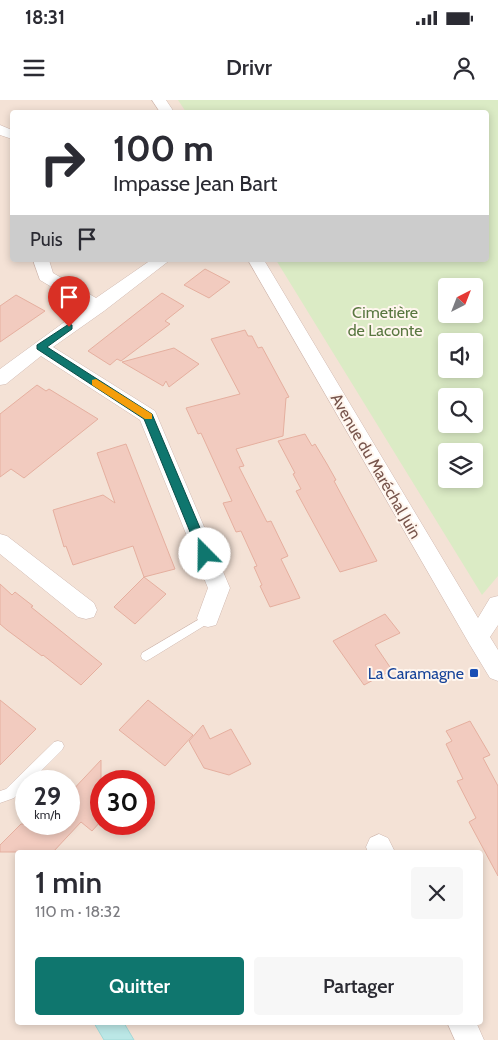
<!DOCTYPE html>
<html lang="fr">
<meta charset="utf-8">
<style>
:root{--surface:#fff;--page:#f7f7f7;--text:#2b2b33;--muted:#7c7c81;--accent:#0f766e}
body{margin:0;font-family:Cabin,sans-serif;background:var(--page);color:var(--text);height:100vh;display:flex;flex-direction:column;font-size:19px;white-space:nowrap}
*{box-sizing:border-box;margin:0}
p{font-size:16px;color:var(--muted)}
.icon{flex:none;width:28px;height:28px;fill:none;stroke:currentColor;stroke-width:2;stroke-linecap:round;stroke-linejoin:round}
.map{position:relative;flex:1;overflow:hidden}
.side{position:absolute;left:15px;top:750px;width:468px;height:175px;display:flex;flex-direction:column;background:var(--surface);border-radius:5px;box-shadow:0 2px 8px #0003}
.side>*{flex:none}
.banner{position:absolute;left:10px;top:10px;width:479px;height:152px;border-radius:5px;box-shadow:0 2px 8px #0003;background:#fff;color:var(--text);overflow:hidden}
.needle{width:32px;rotate:42deg}
.fabs{position:absolute;left:438px;top:178px;display:grid;gap:10px}
.fabs a{display:grid;place-items:center;width:45px;height:45px;border-radius:5px;background:var(--surface);box-shadow:0 2px 8px #0003;font-size:25px}
.speed{position:absolute;left:15px;top:670px;display:flex;gap:10px;font-size:25px;font-weight:700;text-align:center}
.speed>*{display:grid;place-content:center;width:65px;height:65px;border-radius:50%;background:var(--surface);box-shadow:0 2px 8px #0003;line-height:1}
.speed small{font-size:12px;font-weight:400}
.speed .limit{border:8px solid #d22;background:#fff;color:#111}
.pin{position:absolute;display:grid;place-items:center;width:42px;height:42px;color:#fff;margin:-51px -21px;border-radius:50% 50% 50% 0;rotate:-45deg;box-shadow:0 0 5px #0007}
.pin .icon{rotate:45deg}
.me{position:absolute;width:55px;margin:-28px;rotate:338deg;stroke-linejoin:round;filter:drop-shadow(0 0 4px #0008)}
.turn{display:flex;align-items:center;gap:18px;height:105px;padding:0 20px;font-size:22px}
.turn .icon{width:65px;height:65px;stroke-width:2.5}
.turn b{display:block;font-size:35px;line-height:42px}
.then{display:flex;align-items:center;height:48px;padding:0 20px;background:#0003;gap:10px;font-size:19px}
.round{display:grid;place-items:center;flex:none;width:52px;height:52px;border-radius:5px;background:var(--page)}
.head{display:flex;align-items:center;justify-content:space-between;height:85px;padding:0 20px}
h1{font-size:30px;font-weight:600;line-height:38px}
.button{display:flex;gap:10px;margin-top:auto;padding:10px 20px}
.button a{flex:1;height:58px;border-radius:5px;background:var(--accent);color:#fff;font-size:20px;font-weight:600;line-height:58px;text-align:center}
.button a+a{background:var(--page);color:var(--text)}
.status{display:flex;justify-content:space-between;align-items:center;height:35px;padding:0 25px;background:var(--surface);direction:ltr}
.status svg{height:14px;fill:currentColor}
header{display:flex;justify-content:space-between;align-items:center;height:65px;padding:0 20px;background:var(--surface);font-size:22px;font-weight:600}
.map>svg:first-child{display:block}
.residential{fill:#f4e2d6;fill-rule:evenodd}
.green{fill:#dbebc5;fill-rule:evenodd}
.water{fill:#bbe7e6;stroke:#a2d9d8}
.building{fill:#f2cbbf;stroke:#e5af9f}
.lines{fill:none;stroke-linecap:round;stroke-linejoin:round}
.lane-casing{stroke:#d1b9b0;stroke-width:1}
.street-casing{stroke:#d1b9b0;stroke-width:1}
.lane{fill:#fff;fill-rule:evenodd}
.street{fill:#fff;fill-rule:evenodd}
.route{fill:#0f766e;stroke:#0a4d48}
.slow{fill:#f59e0b}
.transit-dot{fill:#1a4fb4;stroke:#fff6ee;stroke-width:2}
.labels{text-anchor:middle;dominant-baseline:central;stroke-width:4;stroke-linejoin:round;paint-order:stroke}
.park-label{font-size:16px;fill:#597740;stroke:#fff6ee}
.street-label{font-size:16px;fill:#77544b;stroke:#fff6ee}
.transit-label{font-size:16px;fill:#164399;stroke:#fff6ee;text-anchor:end}
</style>
<div class="status"><b>18:31</b><svg viewBox="0 0 49 12"><path d="M0 12V9h3v3zM5 12V6h3v6zM10 12V3h3v9zM15 12V0h3v12zM26 1h20v11H26zM47 4h2v5h-2z"/></svg></div>
<header><svg class="icon" aria-label="menu" viewBox="0 0 24 24"><path d="M4 6h16M4 12h16M4 18h16"/></svg>Drivr<svg class="icon" aria-label="person" viewBox="0 0 24 24"><circle cx="12" cy="8" r="4"/><path d="M4 21q1-7 8-7t8 7"/></svg></header>
<div class="map">
<svg width="498" height="940" viewBox="0 0 498 940">
<rect width="100%" height="100%" fill="#fdf1e8"/>
<path class="residential" d="M 0,0 L 498,0 L 498,940 L 0,940 ZM 12,12 L 486,12 L 486,160 L 12,160 ZM 446,186 L 474,186 L 474,214 L 446,214 ZM 446,241 L 474,241 L 474,269 L 446,269 ZM 446,296 L 474,296 L 474,324 L 446,324 ZM 446,351 L 474,351 L 474,379 L 446,379 ZM 26,681 L 69,681 L 69,724 L 26,724 ZM 101,681 L 144,681 L 144,724 L 101,724 ZM 18,752 L 480,752 L 480,922 L 18,922 Z"/>
<path class="green" d="M 178,0 L 498,0 L 498,476 L 482,495 L 276,160 L 486,160 L 486,12 L 186,12 ZM 446,186 L 474,186 L 474,214 L 446,214 ZM 446,241 L 474,241 L 474,269 L 446,269 ZM 446,296 L 474,296 L 474,324 L 446,324 ZM 446,351 L 474,351 L 474,379 L 446,379 Z"/>
<path class="water" d="M 94,923 L 124,923 L 134,940 L 104,940 Z"/>
<path class="building" d="M 205,169 L 230,182 L 209,198 L 184,185 Z
M 162,193 L 184,206 L 165,221 L 170,224 L 121,261 L 117,259 L 110,265 L 88,251 Z
M 16,195 L 45,211 L 0,242 L 0,206 Z
M 245,230 L 248,236 L 252,236 L 258,248 L 262,247 L 289,297 L 286,298 L 283,336 L 236,349 L 244,366 L 239,367 L 267,422 L 271,421 L 288,456 L 281,459 L 300,498 L 270,507 L 260,486 L 262,485 L 254,467 L 257,466 L 241,431 L 236,432 L 223,403 L 232,401 L 201,333 L 198,334 L 186,308 L 240,294 L 211,239 Z
M 174,248 L 199,264 L 169,287 L 166,281 L 163,286 L 122,262 Z
M 37,285 L 46,291 L 49,289 L 98,319 L 24,378 L 11,369 L 0,377 L 0,314 Z
M 305,334 L 312,346 L 315,344 L 327,364 L 336,380 L 334,381 L 377,461 L 340,472 L 296,391 L 301,389 L 293,374 L 295,373 L 278,341 Z
M 126,344 L 175,469 L 144,477 L 166,494 L 135,524 L 114,507 L 144,477 L 133,446 L 73,465 L 66,446 L 64,447 L 53,410 L 103,395 L 115,403 L 97,353 Z
M 0,484 L 12,495 L 15,492 L 33,506 L 31,507 L 102,564 L 81,585 L 43,555 L 42,556 L 7,530 L 0,524 Z
M 385,514 L 400,533 L 375,545 L 392,570 L 364,585 L 333,541 Z
M 0,600 L 36,629 L 0,665 Z
M 148,600 L 193,635 L 165,666 L 119,630 Z
M 470,621 L 490,655 L 483,658 L 498,686 L 498,776 L 469,722 L 476,718 L 457,681 L 463,679 L 446,644 L 452,641 L 446,631 Z
M 203,625 L 210,639 L 231,629 L 251,664 L 229,675 L 204,668 L 189,641 Z
M 101,660 L 101,721 L 92,731 L 81,722 L 53,752 L 0,752 L 0,745 L 21,724 L 69,724 L 69,694 Z"/>
<g class="lines">
<g class="lane-casing">
<path id="lane" d="M 208,514 L 212,515 L 213,518 L 212,521 L 150,559 L 146,561 L 142,559 L 141,556 L 142,553 Z
M 58,641 L 62,642 L 64,646 L 62,650 L 31,681 L 26,681 L 26,686 L 14,698 L 0,703 L 0,691 L 6,689 L 54,642 Z"/>
</g>
<g class="street-casing">
<path id="street" d="M 152,0 L 166,0 L 174,12 L 160,12 Z
M 0,25 L 12,30 L 12,39 L 0,35 Z
M 33,160 L 49,160 L 53,173 L 96,198 L 151,160 L 170,160 L 104,211 L 53,247 L 155,311 L 230,488 L 216,525 L 208,527 L 200,525 L 197,518 L 208,488 L 140,320 L 41,256 L 6,284 L 0,285 L 0,269 L 85,207 L 40,180 Z
M 248,160 L 264,160 L 478,518 L 490,498 L 498,496 L 498,525 L 490,537 L 498,550 L 498,581 L 490,578 L 470,545 Z
M 0,434 L 7,436 L 94,503 L 97,510 L 94,517 L 86,519 L 78,517 L 0,454 Z
M 379,734 L 388,738 L 395,752 L 368,752 L 366,747 L 370,738 Z
M 447,922 L 476,922 L 484,940 L 455,940 Z"/>
</g>
<use href="#lane" class="lane"/>
<use href="#street" class="street"/>
</g>
<path class="route" d="M 69,224 L 72,225 L 72,229 L 47,247 L 152,314 L 211,454 L 209,457 L 201,457 L 199,454 L 144,319 L 37,249 L 37,245 Z"/>
<path class="slow" d="M 96,279 L 152,314 L 152,319 L 145,319 L 92,285 L 92,280 Z"/>
<rect class="transit-dot" x="469" y="568" width="10" height="10" rx="2.5"/>
<g class="labels">
<g class="park-label">
<text x="385" y="212">Cimetière<tspan x="385" dy="18">de Laconte</tspan></text>
</g>
<g class="street-label">
<text transform="translate(376 366) rotate(60)">Avenue du Maréchal Juin</text>
</g>
<g class="transit-label">
<text x="464" y="573">La Caramagne</text>
</g>
</g>
</svg>
<div class="fabs">
<a><svg class="needle" viewBox="-14 -14 28 28"><path d="M0-13l5 13h-10z" fill="#e53935"/><path d="M0 13l5-13h-10z" fill="#7c7c81"/></svg></a>
<a><svg class="icon" aria-label="sound" viewBox="0 0 24 24"><path d="M4 9h4l5-4v14l-5-4H4zM17 9q2 3 0 6"/></svg></a>
<a><svg class="icon" aria-label="search" viewBox="0 0 24 24"><circle cx="10" cy="10" r="6"/><path d="M15 15l6 6"/></svg></a>
<a><svg class="icon" aria-label="layers" viewBox="0 0 24 24"><path d="M12 4l9 5-9 5-9-5zM3 14l9 5 9-5"/></svg></a>
</div>
<div class="speed"><div>29<small>km/h</small></div><div class="limit">30</div></div>
<div class="pin" style="left:69px;top:227px;background:#d93025"><svg class="icon" aria-label="arrive" viewBox="0 0 24 24"><path d="M6 21V4h12l-3 4 3 4H6"/></svg></div>
<svg class="me" style="left:205px;top:454px" viewBox="-20 -20 40 40"><circle r="19" fill="#fff"/><path d="M0-13L10 11 0 6-10 11z" fill="#0f766e"/></svg>
<div class="banner">
<div class="turn"><svg class="icon" aria-label="right" viewBox="0 0 24 24"><path d="M7 20v-9h11M14 6l5 5-5 5"/></svg><div><b>100 m</b>Impasse Jean Bart</div></div>
<div class="then">Puis<svg class="icon" aria-label="arrive" viewBox="0 0 24 24"><path d="M6 21V4h12l-3 4 3 4H6"/></svg></div>
</div>
<section class="side">
<div class="head"><div><h1>1 min</h1><p>110 m · 18:32</p></div><a class="round"><svg class="icon" aria-label="close" viewBox="0 0 24 24"><path d="M6 6l12 12M18 6L6 18"/></svg></a></div>
<div class="button"><a>Quitter</a><a>Partager</a></div>
</section>
</div>
